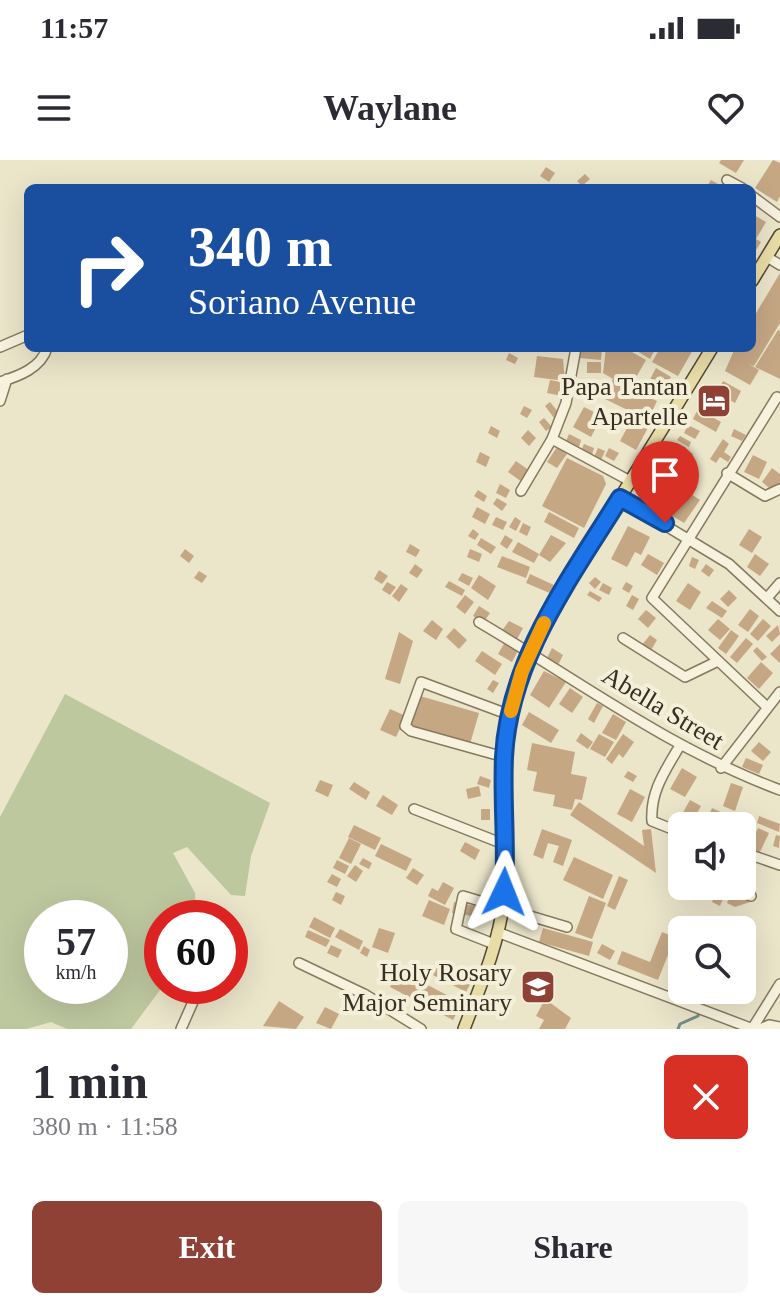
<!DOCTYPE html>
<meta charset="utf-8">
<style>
:root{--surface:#fff;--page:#f7f7f7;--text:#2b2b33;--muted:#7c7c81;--accent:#8f4136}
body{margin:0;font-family:"Times New Roman",serif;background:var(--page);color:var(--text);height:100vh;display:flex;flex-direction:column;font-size:30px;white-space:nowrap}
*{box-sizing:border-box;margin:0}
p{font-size:26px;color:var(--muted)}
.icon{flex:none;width:44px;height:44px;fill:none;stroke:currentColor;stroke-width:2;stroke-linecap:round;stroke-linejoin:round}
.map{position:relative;height:869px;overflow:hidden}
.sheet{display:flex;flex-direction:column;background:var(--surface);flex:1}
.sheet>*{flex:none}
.hud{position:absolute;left:24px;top:24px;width:732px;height:168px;border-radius:12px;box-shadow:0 8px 32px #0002;background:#1a4fa0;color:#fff;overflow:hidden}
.fabs{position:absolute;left:668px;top:652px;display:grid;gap:16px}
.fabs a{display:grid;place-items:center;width:88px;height:88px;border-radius:12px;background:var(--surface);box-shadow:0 8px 32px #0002;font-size:40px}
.speed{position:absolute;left:24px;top:740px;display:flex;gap:16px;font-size:40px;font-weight:700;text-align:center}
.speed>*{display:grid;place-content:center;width:104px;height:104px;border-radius:50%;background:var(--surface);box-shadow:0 8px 32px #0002;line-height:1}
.speed small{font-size:20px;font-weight:400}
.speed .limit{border:12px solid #d22;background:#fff;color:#111}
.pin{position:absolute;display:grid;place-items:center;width:68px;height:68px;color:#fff;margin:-82px -34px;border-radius:50% 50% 50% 0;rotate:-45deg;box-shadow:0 0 8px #0007}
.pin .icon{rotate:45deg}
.me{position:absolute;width:88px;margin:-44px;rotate:2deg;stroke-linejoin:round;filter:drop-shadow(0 0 6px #0008)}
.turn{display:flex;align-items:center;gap:28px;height:168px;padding:0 32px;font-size:36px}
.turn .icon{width:104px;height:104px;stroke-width:2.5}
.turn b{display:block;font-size:56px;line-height:68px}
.round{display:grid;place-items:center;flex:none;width:84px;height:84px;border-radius:12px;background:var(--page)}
.head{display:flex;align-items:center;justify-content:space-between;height:136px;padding:0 32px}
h1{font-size:48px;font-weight:700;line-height:60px}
.cta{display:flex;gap:16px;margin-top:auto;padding:16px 32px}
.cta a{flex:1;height:92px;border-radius:12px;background:var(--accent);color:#fff;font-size:32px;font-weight:700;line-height:92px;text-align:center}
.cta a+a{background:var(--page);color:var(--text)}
.status{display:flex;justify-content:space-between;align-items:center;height:56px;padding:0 40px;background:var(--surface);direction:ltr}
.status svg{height:22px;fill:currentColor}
header{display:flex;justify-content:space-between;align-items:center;height:104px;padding:0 32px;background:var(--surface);font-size:36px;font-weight:700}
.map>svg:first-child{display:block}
.green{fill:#bec89f;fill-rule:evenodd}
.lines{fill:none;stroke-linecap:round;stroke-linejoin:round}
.stream{stroke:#718e8a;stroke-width:3}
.building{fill:#c5a784}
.minor-casing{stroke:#867960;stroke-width:12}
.major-casing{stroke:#544734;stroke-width:14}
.minor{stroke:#f6f2dd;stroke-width:9}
.major{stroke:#e9dda7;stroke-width:11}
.route-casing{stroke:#114b97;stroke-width:20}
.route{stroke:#1a73e8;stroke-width:14}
.slow{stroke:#f59e0b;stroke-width:14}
.labels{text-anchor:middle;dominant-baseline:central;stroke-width:8;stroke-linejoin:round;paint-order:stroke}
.poi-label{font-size:26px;fill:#382f22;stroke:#f3efd9;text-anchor:end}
.street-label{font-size:26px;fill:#382f22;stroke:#f3efd9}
</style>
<div class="status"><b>11:57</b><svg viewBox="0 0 49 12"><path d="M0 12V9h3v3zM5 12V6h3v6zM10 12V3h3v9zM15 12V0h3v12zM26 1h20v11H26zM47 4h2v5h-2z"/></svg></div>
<header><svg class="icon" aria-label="menu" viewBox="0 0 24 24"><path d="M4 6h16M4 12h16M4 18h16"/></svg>Waylane<svg class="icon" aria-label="heart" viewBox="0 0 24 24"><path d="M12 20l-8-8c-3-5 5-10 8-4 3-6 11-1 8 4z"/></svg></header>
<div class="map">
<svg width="780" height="869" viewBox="0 0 780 869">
<rect width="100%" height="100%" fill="#ebe5ca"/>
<path class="green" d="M 65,534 L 270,643 L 251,696 L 245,736 L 231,735 L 187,687 L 173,693 L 195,733 L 196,758 L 162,758 L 163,826 L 131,869 L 67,869 L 51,862 L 26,869 L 0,869 L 0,657 ZM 42,758 L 110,758 L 110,826 L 42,826 Z"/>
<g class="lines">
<path class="stream" d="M 678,869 L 680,864 L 698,856 L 704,830"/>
</g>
<path class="building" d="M 721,0 L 744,0 L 736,13 L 719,3 Z
M 773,0 L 780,3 L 780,36 L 777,42 L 755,28 Z
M 546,7 L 555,13 L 549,22 L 540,16 Z
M 585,14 L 590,19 L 582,26 L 577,21 Z
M 711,20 L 725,28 L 706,28 Z
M 752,54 L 766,62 L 756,79 L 761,82 L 756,90 L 752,88 Z
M 780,113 L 780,163 L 754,206 L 749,204 L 759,210 L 750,225 L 725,211 L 735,188 L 752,188 L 752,160 Z
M 778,170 L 780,171 L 780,219 L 755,207 Z
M 581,188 L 602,188 L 601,200 L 580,198 Z
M 606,188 L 625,188 L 646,200 L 630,228 L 657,241 L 648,260 L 603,238 L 613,219 L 603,213 Z
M 632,188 L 656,188 L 650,199 Z
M 660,188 L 694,188 L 678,216 L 652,202 Z
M 509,193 L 518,198 L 515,204 L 506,200 Z
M 537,196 L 563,199 L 565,221 L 534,217 Z
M 587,202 L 601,202 L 601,213 L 587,213 Z
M 656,208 L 671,217 L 662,233 L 647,225 Z
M 550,220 L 565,223 L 562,236 L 547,233 Z
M 723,221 L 741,231 L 735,243 L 717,233 Z
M 586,225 L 600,226 L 598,236 L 585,234 Z
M 713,236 L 723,241 L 716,254 L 707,250 Z
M 550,242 L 559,253 L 554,258 L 545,246 Z
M 524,246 L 532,250 L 527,258 L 520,254 Z
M 584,247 L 602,256 L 591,277 L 573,267 Z
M 698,249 L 721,262 L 716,272 L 693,259 Z
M 634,255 L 650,264 L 636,290 L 620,281 Z
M 544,258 L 552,267 L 546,271 L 539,262 Z
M 611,260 L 619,264 L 614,273 L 606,269 Z
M 688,265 L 700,271 L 695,279 L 684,273 Z
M 491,266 L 500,271 L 497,278 L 488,273 Z
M 734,269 L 746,275 L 742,281 L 731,276 Z
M 528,270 L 536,278 L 529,286 L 521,278 Z
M 569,274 L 581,280 L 579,287 L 566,281 Z
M 680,276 L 691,282 L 689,287 L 677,280 Z
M 723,279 L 729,284 L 724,292 L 731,297 L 728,302 L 720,297 L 716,303 L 710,299 Z
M 584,284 L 594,288 L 592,295 L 581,291 Z
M 677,284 L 693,294 L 683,310 L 667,299 Z
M 557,287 L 567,294 L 557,308 L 547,302 Z
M 598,288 L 605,291 L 601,300 L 594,297 Z
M 609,288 L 619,293 L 614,301 L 605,296 Z
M 480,292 L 490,297 L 486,307 L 476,302 Z
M 753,295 L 767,302 L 759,319 L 744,312 Z
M 567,298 L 603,316 L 606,324 L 584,368 L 542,346 Z
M 516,301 L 530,311 L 522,322 L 508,312 Z
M 660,304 L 670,310 L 665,317 L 700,340 L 684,363 L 661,349 L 665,343 L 643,327 Z
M 772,308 L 780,314 L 780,323 L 774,332 L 762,322 Z
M 681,310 L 691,316 L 684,328 L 674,322 Z
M 500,324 L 510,330 L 506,338 L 496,333 Z
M 478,330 L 487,336 L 484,342 L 474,336 Z
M 643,331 L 653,335 L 649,344 L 640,340 Z
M 497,338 L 507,344 L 502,351 L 493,344 Z
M 477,347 L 490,354 L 485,364 L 472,357 Z
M 549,352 L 579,368 L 574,378 L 544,362 Z
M 496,357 L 507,362 L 503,370 L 492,365 Z
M 515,357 L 521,361 L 516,371 L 509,367 Z
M 523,363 L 531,367 L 527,376 L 519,372 Z
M 628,366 L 650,377 L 641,395 L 635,392 L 627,407 L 611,399 Z
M 473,369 L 479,374 L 475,380 L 468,376 Z
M 749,369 L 762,377 L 752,393 L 739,385 Z
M 505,375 L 513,380 L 507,389 L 500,384 Z
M 551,375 L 566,383 L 550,402 L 539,395 Z
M 481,378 L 496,387 L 491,394 L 477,385 Z
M 518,382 L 539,394 L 534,403 L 512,392 Z
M 410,384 L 420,390 L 416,397 L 406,392 Z
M 185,389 L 194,396 L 189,403 L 180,396 Z
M 470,389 L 482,394 L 479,402 L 467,397 Z
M 648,394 L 664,403 L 657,415 L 641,405 Z
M 755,394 L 769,404 L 760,416 L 747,407 Z
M 502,396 L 530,407 L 526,418 L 497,407 Z
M 692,397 L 699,400 L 695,409 L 689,406 Z
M 415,404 L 423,410 L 417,418 L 409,413 Z
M 706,404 L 714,410 L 709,417 L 701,411 Z
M 379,410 L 388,416 L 382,424 L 374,419 Z
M 199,411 L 207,416 L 202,423 L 194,418 Z
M 462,413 L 473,418 L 469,426 L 458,420 Z
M 530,414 L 556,426 L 552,434 L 526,423 Z
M 479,415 L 496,426 L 488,440 L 471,428 Z
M 595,417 L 601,422 L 595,429 L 589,423 Z
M 449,421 L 465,430 L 462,436 L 445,427 Z
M 387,422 L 396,427 L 390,435 L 382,430 Z
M 626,422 L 633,426 L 629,433 L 622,429 Z
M 603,423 L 612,428 L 609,435 L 599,430 Z
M 688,423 L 701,432 L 690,450 L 676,441 Z
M 401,424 L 408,429 L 399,442 L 392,436 Z
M 729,430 L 737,438 L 728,447 L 720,439 Z
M 590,431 L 602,438 L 599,442 L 587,435 Z
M 465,435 L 474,442 L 465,454 L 456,447 Z
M 632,435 L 639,439 L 633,450 L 626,446 Z
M 712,441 L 727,451 L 722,458 L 706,448 Z
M 479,446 L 490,453 L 484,462 L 473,456 Z
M 750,449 L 759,456 L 748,472 L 738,465 Z
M 646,450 L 656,458 L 648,468 L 638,459 Z
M 718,459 L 730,469 L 720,480 L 708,470 Z
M 763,459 L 771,466 L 758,481 L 750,474 Z
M 432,460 L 443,469 L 436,480 L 423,471 Z
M 509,461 L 523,468 L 516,481 L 501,472 Z
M 778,465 L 780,474 L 772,482 L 766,476 Z
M 454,468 L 467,480 L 459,489 L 446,477 Z
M 731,470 L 739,476 L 726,494 L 718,488 Z
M 399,472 L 413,481 L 400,524 L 385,519 Z
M 650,475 L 657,480 L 650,492 L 641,486 Z
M 746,478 L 753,484 L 737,503 L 730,497 Z
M 505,482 L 519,489 L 512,502 L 498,494 Z
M 780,484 L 780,503 L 770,494 Z
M 757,487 L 767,497 L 762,501 L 753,491 Z
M 552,488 L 563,495 L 558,505 L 547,498 Z
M 482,491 L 502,504 L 495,515 L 475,501 Z
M 761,502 L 773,513 L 759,529 L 747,518 Z
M 544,511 L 566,522 L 549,548 L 530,535 Z
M 493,520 L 499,523 L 493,533 L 487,529 Z
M 570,528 L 583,537 L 572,553 L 559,544 Z
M 420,536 L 479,553 L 470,584 L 411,567 Z
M 597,543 L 603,546 L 594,563 L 588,559 Z
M 390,549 L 406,556 L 396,577 L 380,570 Z
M 529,552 L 559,570 L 551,583 L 522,565 Z
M 613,554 L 626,562 L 616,580 L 602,573 Z
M 581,573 L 593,582 L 588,589 L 576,581 Z
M 599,574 L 614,582 L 605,597 L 590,589 Z
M 623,574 L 634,582 L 623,598 L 619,594 L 612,604 L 606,599 Z
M 759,582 L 771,592 L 763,601 L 751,591 Z
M 532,583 L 575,592 L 571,614 L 587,617 L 582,640 L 575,639 L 572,650 L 553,646 L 555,635 L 533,631 L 537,612 L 527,610 Z
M 746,598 L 763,605 L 759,614 L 742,607 Z
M 682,608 L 697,617 L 685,637 L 670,629 Z
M 628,611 L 637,616 L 633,622 L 624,617 Z
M 480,616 L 491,620 L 489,628 L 477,624 Z
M 320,620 L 333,625 L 328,637 L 315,631 Z
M 354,622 L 370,632 L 366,640 L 349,629 Z
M 731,623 L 743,627 L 735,651 L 723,646 Z
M 479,626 L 481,636 L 468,639 L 466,629 Z
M 630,629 L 645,637 L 632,662 L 617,654 Z
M 383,635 L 398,645 L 392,655 L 376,646 Z
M 690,640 L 701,646 L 690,666 L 683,666 L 677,663 Z
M 579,642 L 644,686 L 642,670 L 651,669 L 656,713 L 570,655 Z
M 712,648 L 725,654 L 720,666 L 705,665 Z
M 481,649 L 490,649 L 490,660 L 481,660 Z
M 759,656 L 780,664 L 779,672 L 757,663 Z
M 354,665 L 381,678 L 375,690 L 348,677 Z
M 758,668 L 769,673 L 759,694 L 748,688 Z
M 542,669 L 572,680 L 563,706 L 553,702 L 559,686 L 548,683 L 543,699 L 533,695 Z
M 776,675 L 780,676 L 779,688 L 773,686 Z
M 349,678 L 361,684 L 351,704 L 339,698 Z
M 465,682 L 480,690 L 475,700 L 460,691 Z
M 381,684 L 412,699 L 406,711 L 375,696 Z
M 574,697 L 613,715 L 603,739 L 563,720 Z
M 363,698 L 372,703 L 369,709 L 359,704 Z
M 337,700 L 349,706 L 345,714 L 333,708 Z
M 355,705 L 363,711 L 356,722 L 347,716 Z
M 742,707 L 750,711 L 744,725 L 742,724 Z
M 413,708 L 424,715 L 417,725 L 406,718 Z
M 332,714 L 341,719 L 337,727 L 327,722 Z
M 619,716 L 628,720 L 615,750 L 607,746 Z
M 443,722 L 454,728 L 445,745 L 428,736 L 432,728 L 438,731 Z
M 700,726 L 715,726 L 710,737 L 697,732 Z
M 717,731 L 725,734 L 720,746 L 712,742 Z
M 336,732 L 345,736 L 341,745 L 332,740 Z
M 731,732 L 753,741 L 735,747 L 727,743 Z
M 589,736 L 606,743 L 592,779 L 575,773 Z
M 429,740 L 450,749 L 444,765 L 422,756 Z
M 454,742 L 481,747 L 479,757 L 452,753 Z
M 314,757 L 335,768 L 330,778 L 309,767 Z
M 379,768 L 395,773 L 388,793 L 372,787 Z
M 543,768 L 593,782 L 589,796 L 539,782 Z
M 340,769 L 363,781 L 359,790 L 335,777 Z
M 308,770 L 330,780 L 326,787 L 305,777 Z
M 662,772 L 675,777 L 658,820 L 617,804 L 622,791 L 650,802 Z
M 602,784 L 615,791 L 610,800 L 597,793 Z
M 331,785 L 342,790 L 338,798 L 327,793 Z
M 364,786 L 370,790 L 367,797 L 360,793 Z
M 441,800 L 474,817 L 466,832 L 433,815 Z
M 399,810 L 462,843 L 453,860 L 390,827 Z
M 545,839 L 571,858 L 565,869 L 539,869 L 544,860 L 536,856 Z
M 279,841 L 304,857 L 296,869 L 263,866 Z
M 325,847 L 339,854 L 331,869 L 316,863 Z"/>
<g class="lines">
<g class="minor-casing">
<path id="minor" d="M 727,20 L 742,28
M 752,36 L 780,57
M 767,97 L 780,105
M 0,187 L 28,175
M 576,188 L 566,243 L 552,279 L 630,321
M 0,222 C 19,216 41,208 47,188
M 0,241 L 7,219
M 727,313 L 765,336 L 780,329
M 521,331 L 552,279
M 620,338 L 729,404 L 780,451
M 767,438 L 780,423
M 479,462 C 581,522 668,588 780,630
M 623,478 L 685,517 L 718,501
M 767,547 L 652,438 L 777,237
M 679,587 C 665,611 650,632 652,661 L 682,673
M 504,597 L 411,571 L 405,566 L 421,522 L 510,555
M 721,608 L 780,532
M 414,649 L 506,685
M 742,692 L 780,705
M 727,726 L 751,736
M 497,772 L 753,869
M 494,784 L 456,769 L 463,736 L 567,767
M 299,803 L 366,835 L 421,869
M 181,869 L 200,826
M 752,869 L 780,824
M 760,869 L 769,865 L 780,867"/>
</g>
<g class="major-casing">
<path id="major" d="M 752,121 L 780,75
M 464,869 C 479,829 497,789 503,746 C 510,698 503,648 504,599 C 506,552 522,507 542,465 L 712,188"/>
</g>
<use href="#minor" class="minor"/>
<use href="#major" class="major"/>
</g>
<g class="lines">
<g class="route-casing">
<path id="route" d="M 504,732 C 507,687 502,642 504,597 C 509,499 570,419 620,338 L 665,363"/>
</g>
<use href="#route" class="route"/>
<path class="slow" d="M 511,551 L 522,511 L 544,463"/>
</g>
<defs>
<g id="hotel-square" transform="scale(1.8)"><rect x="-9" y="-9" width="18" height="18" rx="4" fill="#8f4136" stroke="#f3efd9"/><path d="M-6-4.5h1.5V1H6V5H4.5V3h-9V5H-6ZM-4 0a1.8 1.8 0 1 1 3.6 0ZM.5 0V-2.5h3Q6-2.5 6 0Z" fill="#fff"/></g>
<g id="university-square" transform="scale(1.8)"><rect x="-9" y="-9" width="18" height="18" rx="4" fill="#8f4136" stroke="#f3efd9"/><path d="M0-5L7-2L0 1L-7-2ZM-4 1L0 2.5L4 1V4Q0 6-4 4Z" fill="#fff"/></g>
</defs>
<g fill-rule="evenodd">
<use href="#hotel-square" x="714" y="241"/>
<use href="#university-square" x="538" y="827"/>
</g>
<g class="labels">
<g class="poi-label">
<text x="688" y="226">Papa Tantan<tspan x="688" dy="30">Apartelle</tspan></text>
<text x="512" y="812">Holy Rosary<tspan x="512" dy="30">Major Seminary</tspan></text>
</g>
<g class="street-label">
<text transform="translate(663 548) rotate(31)">Abella Street</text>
</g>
</g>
</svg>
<div class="fabs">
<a><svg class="icon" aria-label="sound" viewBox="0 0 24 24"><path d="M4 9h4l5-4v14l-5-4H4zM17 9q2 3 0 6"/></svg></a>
<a><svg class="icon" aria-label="search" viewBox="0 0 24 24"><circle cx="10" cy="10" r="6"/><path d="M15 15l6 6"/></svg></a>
</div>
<div class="speed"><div>57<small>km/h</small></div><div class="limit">60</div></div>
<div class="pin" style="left:665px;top:363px;background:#d93025"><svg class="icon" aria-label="arrive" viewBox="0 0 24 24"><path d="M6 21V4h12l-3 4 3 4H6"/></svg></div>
<svg class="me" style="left:504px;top:732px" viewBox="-20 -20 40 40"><path d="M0-17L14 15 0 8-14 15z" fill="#1a73e8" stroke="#fff" stroke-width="4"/></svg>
<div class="hud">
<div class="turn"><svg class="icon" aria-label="right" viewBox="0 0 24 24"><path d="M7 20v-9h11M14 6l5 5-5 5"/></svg><div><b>340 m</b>Soriano Avenue</div></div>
</div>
</div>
<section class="sheet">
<div class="head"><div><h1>1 min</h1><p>380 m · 11:58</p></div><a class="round" style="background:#d93025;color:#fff"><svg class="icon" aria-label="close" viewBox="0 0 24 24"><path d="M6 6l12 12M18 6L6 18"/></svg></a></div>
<div class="cta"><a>Exit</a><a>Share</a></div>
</section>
